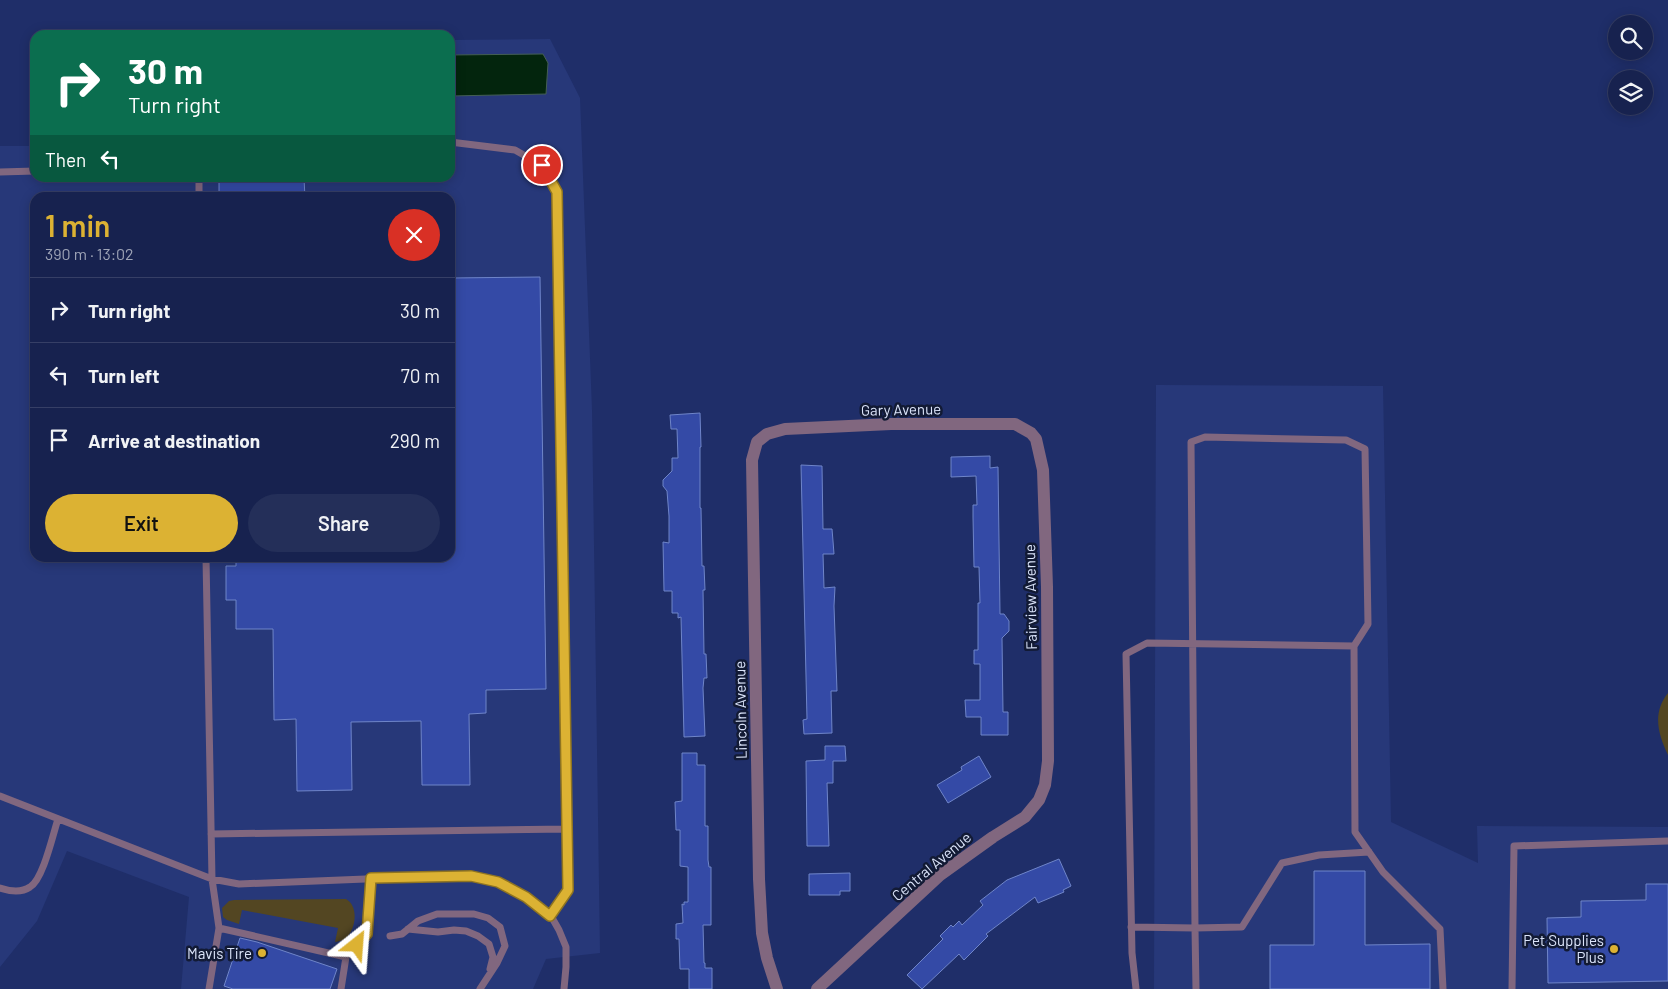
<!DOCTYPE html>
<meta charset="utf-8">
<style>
:root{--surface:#17224f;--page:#242f59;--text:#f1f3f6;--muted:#9ea4b7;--line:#363f66;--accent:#dcb233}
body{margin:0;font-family:Barlow,sans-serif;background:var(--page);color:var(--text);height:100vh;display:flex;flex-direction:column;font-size:19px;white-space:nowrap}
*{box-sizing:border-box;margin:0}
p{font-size:16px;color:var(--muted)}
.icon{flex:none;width:28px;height:28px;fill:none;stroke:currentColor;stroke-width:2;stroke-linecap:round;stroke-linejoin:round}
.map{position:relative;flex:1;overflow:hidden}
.drawer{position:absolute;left:30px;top:192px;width:425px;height:370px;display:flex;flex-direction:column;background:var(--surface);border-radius:15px;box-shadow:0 2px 12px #0003,0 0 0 1px var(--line)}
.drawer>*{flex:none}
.guide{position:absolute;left:30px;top:30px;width:425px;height:152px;border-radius:15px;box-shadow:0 2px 12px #0003,0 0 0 1px var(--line);background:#0b6e4f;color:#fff;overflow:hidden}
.controls{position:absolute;left:1608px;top:15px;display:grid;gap:10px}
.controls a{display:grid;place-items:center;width:45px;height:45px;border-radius:50%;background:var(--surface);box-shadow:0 2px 12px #0003,0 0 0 1px var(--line);font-size:25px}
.pin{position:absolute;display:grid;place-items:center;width:42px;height:42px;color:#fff;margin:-21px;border:2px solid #fff;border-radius:50%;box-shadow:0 1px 5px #0007}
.me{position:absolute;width:55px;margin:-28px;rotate:28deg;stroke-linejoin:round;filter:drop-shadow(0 0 4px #0008)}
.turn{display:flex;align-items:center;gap:18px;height:105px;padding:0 15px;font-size:22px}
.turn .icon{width:65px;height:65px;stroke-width:2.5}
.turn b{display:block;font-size:35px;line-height:42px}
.then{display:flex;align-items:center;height:48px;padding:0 15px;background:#0003;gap:10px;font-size:19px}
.round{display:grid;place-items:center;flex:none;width:52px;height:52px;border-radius:26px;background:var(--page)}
.summary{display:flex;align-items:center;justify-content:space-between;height:85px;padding:0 15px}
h1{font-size:30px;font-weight:600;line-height:38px;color:var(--accent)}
.action{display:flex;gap:10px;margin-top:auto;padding:10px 15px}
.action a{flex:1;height:58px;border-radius:30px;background:var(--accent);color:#111;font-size:20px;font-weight:600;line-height:58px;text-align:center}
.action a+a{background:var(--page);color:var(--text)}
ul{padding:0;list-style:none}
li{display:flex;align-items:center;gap:15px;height:65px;padding:0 15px;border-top:1px solid var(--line)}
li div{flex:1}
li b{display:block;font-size:19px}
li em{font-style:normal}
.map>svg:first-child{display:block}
.built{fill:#273879;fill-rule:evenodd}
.green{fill:#534622}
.water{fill:#03250d;stroke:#445f54}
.building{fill:#344aa6;stroke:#6f85c9}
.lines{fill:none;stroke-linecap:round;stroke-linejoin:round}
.lane{stroke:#81677f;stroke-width:7}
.street{stroke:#81677f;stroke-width:12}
.route-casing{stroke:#8f7421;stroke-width:12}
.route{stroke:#dcb233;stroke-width:9}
.poi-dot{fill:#dcb233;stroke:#121a34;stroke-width:2}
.labels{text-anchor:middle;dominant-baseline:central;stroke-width:5;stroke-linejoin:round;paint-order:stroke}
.street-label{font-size:15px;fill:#dce5fb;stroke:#121a34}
.poi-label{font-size:15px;fill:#dce5fb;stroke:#121a34;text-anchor:end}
</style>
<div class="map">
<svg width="1668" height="989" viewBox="0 0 1668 989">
<rect width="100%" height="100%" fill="#1f2e69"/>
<path class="built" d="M 550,39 L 580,98 L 592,410 L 600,953 L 546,959 L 533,989 L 181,989 L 189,897 L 67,851 L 37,921 L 0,967 L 0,146 L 35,146 L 35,178 L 450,178 L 450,40 ZM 35,198 L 450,198 L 450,558 L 35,558 Z
M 1156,385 L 1383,386 L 1391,822 L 1478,863 L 1477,826 L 1668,827 L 1668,989 L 1154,989 Z"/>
<path class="green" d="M 1668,693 L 1668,755 C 1658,734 1652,713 1668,693 Z
M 346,899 C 359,906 356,929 346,938 C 343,941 339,941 335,942 L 338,928 L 242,910 L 239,924 L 227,920 L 223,917 L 222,908 L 229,901 L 234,900 Z"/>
<path class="water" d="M 543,54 L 548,63 L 546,94 L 450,96 L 450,55 Z"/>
<path class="building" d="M 219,178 L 304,178 L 305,198 L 219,198 Z
M 540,277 L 546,689 L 486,690 L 486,713 L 469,714 L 470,785 L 422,785 L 421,721 L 351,722 L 352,790 L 297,791 L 296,719 L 274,720 L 273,629 L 236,629 L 236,600 L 226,600 L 226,566 L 236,566 L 236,558 L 450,558 L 450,278 Z
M 700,413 L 701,447 L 700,447 L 700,508 L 701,508 L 702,566 L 704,566 L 705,590 L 703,590 L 704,654 L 706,654 L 707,678 L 704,678 L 703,688 L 705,736 L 684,737 L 681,617 L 678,618 L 678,613 L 672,613 L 672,591 L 664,591 L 663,542 L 669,543 L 669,516 L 667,491 L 663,486 L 663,480 L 672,471 L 672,458 L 678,458 L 677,429 L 671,429 L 670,415 Z
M 990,456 L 990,468 L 998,467 L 1000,614 L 1004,614 L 1009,621 L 1009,631 L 1002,638 L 1003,712 L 1008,712 L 1008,735 L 981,735 L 981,717 L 966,717 L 965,700 L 980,700 L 980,664 L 974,664 L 974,650 L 978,650 L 978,603 L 980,603 L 979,567 L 974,567 L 973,517 L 973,505 L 977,505 L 976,476 L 951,477 L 951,457 Z
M 801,465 L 822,466 L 823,529 L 832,529 L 833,541 L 834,554 L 823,554 L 824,588 L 835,587 L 834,606 L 837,691 L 831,691 L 832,733 L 804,734 L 803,720 L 807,719 Z
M 825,746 L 845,746 L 846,761 L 833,761 L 833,783 L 827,783 L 829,846 L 807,846 L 806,761 L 825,760 Z
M 682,753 L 697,753 L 697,765 L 705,765 L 705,826 L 708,826 L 708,860 L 709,867 L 711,867 L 711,925 L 703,925 L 704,963 L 705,963 L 705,968 L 712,968 L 712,989 L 689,989 L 689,969 L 680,969 L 679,939 L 676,939 L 676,924 L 683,923 L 682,904 L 684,905 L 684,902 L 688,902 L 688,867 L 680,866 L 680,830 L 676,830 L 675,802 L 682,801 Z
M 979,756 L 991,777 L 948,803 L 937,785 L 962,770 L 961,767 Z
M 1059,859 L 1071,886 L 1063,890 L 1064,892 L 1038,903 L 1035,897 L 986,934 L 988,936 L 964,960 L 959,954 L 922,989 L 907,975 L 943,939 L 940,936 L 951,925 L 953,927 L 959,921 L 962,925 L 983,905 L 980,901 L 1007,880 Z
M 1314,871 L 1365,871 L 1365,945 L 1430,944 L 1430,989 L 1270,989 L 1270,945 L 1314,945 Z
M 850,873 L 850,891 L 840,891 L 840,895 L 809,895 L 809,874 Z
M 1646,884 L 1668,884 L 1668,981 L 1548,983 L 1547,918 L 1581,917 L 1581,901 L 1646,900 Z
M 240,938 L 257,942 L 337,969 L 330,989 L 233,989 L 224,986 Z"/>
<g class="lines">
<path class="lane" d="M 450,142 L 515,150 L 541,165 L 557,192 L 568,890 L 551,916
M 0,172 L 35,171
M 199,178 L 199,198
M 206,558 L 212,879 L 219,928 L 209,989
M 0,796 L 212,879 L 239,884 L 415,877 L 471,876 L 498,882 L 526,897 L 551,916 L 559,930 L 566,947 L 566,967 L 564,989
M 211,834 L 567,829
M 0,888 C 9,891 21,893 30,887 C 43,880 53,834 58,819
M 1131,927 L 1195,928 L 1191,442 L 1205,437 L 1346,440 L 1365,449 L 1368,624 L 1354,646
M 219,928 L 346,957
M 408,929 L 438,932 L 454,930 L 466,931 L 478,936 L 489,944 L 493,957 L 490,969
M 390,936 L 402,934 L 418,921 L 437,914 L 474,914 L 488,918 L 500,927 L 505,946 L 497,963 L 480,989
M 341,989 L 346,957 L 367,934 L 371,878
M 1136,989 L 1132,953 L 1126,654 L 1147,643 L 1354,646 L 1355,832 L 1383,872 L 1440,929 L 1443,989
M 1196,989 L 1195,928 L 1242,927 L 1282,863 L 1319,855 L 1369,852
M 1512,989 L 1514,846 L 1668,841"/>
<path class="street" d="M 777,989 L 767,958 L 762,933 L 759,879 L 752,460 L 757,442 L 767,434 L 785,429 L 891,424 L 1015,424 L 1031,433 L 1036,439 L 1043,470 L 1047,587 L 1048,761 L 1045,785 L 1039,800 L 1025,817 L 993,837 L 940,875 L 817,989"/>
</g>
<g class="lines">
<g class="route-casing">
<path id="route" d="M 357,945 L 367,934 L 371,878 L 471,876 L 498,882 L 526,897 L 550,916 L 568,890 L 557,192 L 542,165"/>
</g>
<use href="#route" class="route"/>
</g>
<g class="poi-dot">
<circle cx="1614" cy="949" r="5"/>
<circle cx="262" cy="953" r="5"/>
</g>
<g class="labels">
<g class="street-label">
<text transform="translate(901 409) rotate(-1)">Gary Avenue</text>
<text transform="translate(1030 597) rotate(-91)">Fairview Avenue</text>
<text transform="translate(740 710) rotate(-91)">Lincoln Avenue</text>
<text transform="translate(931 866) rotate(-40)">Central Avenue</text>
</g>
<g class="poi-label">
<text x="1604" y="940">Pet Supplies<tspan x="1604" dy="17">Plus</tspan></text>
<text x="252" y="953">Mavis Tire</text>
</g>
</g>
</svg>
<div class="controls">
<a><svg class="icon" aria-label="search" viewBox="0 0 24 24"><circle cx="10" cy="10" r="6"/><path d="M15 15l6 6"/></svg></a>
<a><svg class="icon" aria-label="layers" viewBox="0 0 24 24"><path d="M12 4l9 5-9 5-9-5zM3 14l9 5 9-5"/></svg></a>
</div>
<div class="pin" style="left:542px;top:165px;background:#d93025"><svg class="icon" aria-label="arrive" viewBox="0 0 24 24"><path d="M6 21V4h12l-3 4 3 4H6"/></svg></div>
<svg class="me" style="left:357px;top:945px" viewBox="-20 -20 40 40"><path d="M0-17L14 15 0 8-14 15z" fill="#dcb233" stroke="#fff" stroke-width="4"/></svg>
<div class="guide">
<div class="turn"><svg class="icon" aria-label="right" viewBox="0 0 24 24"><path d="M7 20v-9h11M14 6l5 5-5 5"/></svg><div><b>30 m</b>Turn right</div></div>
<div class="then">Then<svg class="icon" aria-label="left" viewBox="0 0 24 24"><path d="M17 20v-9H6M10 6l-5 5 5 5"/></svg></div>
</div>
<section class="drawer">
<div class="summary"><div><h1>1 min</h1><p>390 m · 13:02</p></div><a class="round" style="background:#d93025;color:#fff"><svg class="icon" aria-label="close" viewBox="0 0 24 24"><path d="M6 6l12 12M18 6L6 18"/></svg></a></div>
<ul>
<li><svg class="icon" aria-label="right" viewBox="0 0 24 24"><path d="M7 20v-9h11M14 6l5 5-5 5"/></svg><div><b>Turn right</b></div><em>30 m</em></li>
<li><svg class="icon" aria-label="left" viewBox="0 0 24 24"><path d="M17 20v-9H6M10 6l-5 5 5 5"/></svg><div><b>Turn left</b></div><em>70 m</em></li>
<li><svg class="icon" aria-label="arrive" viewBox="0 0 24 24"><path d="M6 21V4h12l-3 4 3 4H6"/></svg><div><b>Arrive at destination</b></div><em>290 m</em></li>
</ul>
<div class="action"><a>Exit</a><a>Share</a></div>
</section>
</div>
